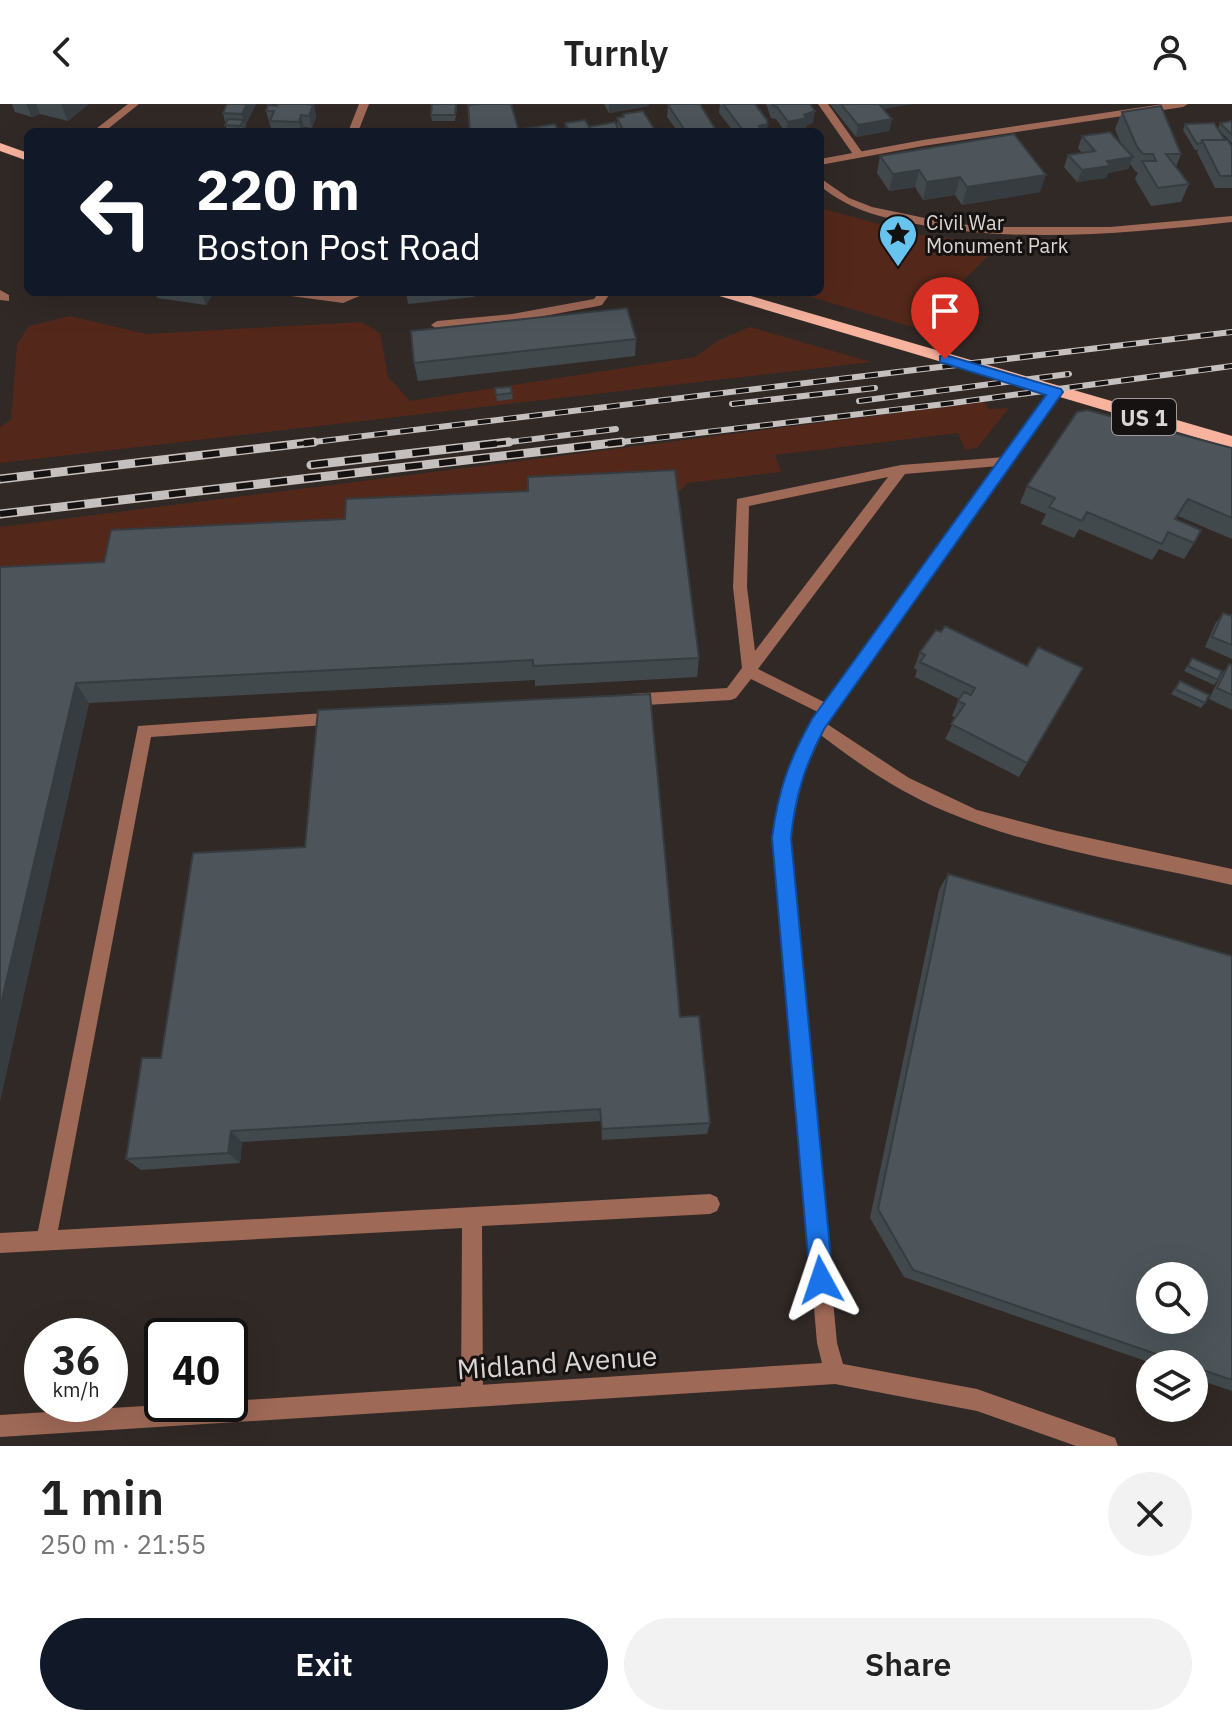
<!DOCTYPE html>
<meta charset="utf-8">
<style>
:root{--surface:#fff;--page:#f2f2f2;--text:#222;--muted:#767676;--accent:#111827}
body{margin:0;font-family:"IBM Plex Sans",sans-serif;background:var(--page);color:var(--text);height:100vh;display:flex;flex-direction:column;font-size:30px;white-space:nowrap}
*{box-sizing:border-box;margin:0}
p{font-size:26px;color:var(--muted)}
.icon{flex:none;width:44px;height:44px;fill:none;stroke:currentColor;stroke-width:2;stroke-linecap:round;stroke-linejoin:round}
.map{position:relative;height:1342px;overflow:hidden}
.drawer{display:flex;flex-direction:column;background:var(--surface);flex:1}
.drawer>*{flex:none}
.banner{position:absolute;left:24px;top:24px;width:800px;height:168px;border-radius:12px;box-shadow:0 8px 32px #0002;background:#111827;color:#fff;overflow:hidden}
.controls{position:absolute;left:1136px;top:1158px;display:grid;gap:16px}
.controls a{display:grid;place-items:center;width:72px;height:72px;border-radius:50%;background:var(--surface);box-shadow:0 8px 32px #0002;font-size:40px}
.speed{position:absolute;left:24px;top:1214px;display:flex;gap:16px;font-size:40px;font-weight:700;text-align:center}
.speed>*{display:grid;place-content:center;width:104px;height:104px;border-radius:50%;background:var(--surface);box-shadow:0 8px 32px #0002;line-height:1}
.speed small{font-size:20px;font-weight:400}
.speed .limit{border:4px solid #111;border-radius:12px;background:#fff;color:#111}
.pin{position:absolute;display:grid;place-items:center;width:68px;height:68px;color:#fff;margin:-82px -34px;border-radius:50% 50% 50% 0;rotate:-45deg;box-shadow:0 0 8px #0007}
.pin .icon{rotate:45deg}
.me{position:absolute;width:88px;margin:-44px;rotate:355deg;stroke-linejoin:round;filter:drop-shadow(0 0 6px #0008)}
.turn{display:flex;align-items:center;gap:28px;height:168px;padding:0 40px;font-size:36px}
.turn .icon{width:104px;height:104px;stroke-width:2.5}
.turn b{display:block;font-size:56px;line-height:68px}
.round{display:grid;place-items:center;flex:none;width:84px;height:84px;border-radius:42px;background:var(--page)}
.overview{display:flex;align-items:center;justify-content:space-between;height:136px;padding:0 40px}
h1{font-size:48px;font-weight:600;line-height:60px}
.cta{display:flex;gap:16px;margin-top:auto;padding:16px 40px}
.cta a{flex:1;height:92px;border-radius:48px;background:var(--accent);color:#fff;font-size:32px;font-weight:600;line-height:92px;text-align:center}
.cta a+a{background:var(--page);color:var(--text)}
header{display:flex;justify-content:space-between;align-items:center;height:104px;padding:0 40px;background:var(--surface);font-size:36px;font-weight:600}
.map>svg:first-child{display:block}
.green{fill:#53281b}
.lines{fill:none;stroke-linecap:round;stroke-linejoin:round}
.service{fill:#9f6957;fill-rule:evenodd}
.minor{fill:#9f6957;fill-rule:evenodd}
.tertiary{fill:#9f6957;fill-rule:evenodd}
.primary{fill:#f7b39e;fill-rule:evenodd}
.rail-far1-casing{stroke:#c5bfbd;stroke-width:6}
.rail-casing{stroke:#c5bfbd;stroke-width:9}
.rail-far1{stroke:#161211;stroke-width:4;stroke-dasharray:13;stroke-linecap:butt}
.rail{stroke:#161211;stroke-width:6;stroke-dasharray:17;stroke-linecap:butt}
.wall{fill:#42494d}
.shaded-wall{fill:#363c3f}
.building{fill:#4d555a;stroke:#363c3f;stroke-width:2;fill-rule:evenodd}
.route{fill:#1a73e8;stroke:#114b97;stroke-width:2}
.labels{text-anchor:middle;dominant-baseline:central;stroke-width:6;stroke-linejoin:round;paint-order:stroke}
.far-poi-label{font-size:20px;fill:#dbd6d4;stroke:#161211;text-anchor:start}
.shield{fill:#161211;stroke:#a09b9a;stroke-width:2}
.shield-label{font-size:22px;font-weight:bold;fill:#dbd6d4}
.near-street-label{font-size:28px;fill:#dbd6d4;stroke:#161211}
</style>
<header><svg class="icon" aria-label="back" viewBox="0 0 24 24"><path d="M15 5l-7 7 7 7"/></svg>Turnly<svg class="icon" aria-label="person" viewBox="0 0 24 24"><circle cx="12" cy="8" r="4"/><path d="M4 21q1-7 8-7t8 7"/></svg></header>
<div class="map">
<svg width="1232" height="1342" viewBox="0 0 1232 1342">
<rect width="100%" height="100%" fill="#312926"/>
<path class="green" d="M 820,104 L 916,130 L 999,141 L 916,224 L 794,188 L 820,188 Z
M 70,212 L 146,230 L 361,218 L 380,229 L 388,273 L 410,297 L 695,253 L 719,236 L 750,223 L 871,258 L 0,359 L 0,323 L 11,316 L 17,240 L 29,222 Z
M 984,298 L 989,305 L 1009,304 L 977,344 L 965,346 L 958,329 L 775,351 L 781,368 L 687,379 L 680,387 L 528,394 L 114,477 L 0,483 L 0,423 Z"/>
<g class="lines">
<path class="service" d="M 128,0 L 139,0 L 104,28 L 92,28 Z
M 818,0 L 828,0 L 864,51 L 863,53 L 855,53 Z
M 0,186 L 9,191 L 9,197 L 0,196 Z
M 285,188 L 342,191 L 351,188 L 369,188 L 343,199 L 291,192 Z
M 599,188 L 611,188 L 602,201 L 598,202 L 512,218 L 437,225 L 431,221 L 437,217 L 512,210 L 594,195 Z
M 1005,353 L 1010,355 L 1010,361 L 905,370 L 758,565 L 832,602 L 835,606 L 832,610 L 822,610 L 751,575 L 736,594 L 731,596 L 629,602 L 624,600 L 621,596 L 624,592 L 629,590 L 727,584 L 742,564 L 733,483 L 737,395 L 901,361 ZM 888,373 L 755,547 L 747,483 L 749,402 Z
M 339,608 L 344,609 L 347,614 L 344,619 L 339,620 L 151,633 L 58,1126 L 710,1090 L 717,1093 L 720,1100 L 717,1107 L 710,1110 L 482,1122 L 483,1292 L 480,1300 L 472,1303 L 464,1300 L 461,1292 L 462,1124 L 0,1149 L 0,1129 L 38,1127 L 138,622 Z
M 818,614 L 909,674 L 977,706 L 1057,727 L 1232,765 L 1232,781 C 1137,759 1037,746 947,708 C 898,688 854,657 813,625 L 810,620 L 813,615 Z"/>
<path class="minor" d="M 359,0 L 369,0 L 358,28 L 348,28 Z
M 820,74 L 849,94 L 872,103 L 949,119 L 990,123 L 1110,123 L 1232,112 L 1232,118 C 1131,129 1029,139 927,122 C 885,114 854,109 820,82 Z"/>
<path class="tertiary" d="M 1163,0 L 1188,0 L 1183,3 L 923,42 L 820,61 L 820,55 L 923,36 Z
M 1056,284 L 1060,285 L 1060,291 L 824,625 L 802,675 L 790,734 L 837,1239 L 843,1260 L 977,1285 L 1107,1331 L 1115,1334 L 1118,1342 L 1076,1342 L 977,1307 L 835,1280 L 0,1333 L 0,1311 L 176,1300 L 230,1300 L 230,1297 L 822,1259 L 817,1239 L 774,734 C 779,691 793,654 813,615 L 1052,285 Z"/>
<path class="primary" d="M 0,39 L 28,49 L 28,57 L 0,47 Z
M 714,188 L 737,188 L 1232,332 L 1232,344 L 716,191 Z"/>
<g class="rail-far1-casing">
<path id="rail-far1" d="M 859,297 L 1069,270
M 732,300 L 875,284
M 297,340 L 1232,228
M 493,340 L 616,325
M 605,340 L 945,300 L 1232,262"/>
</g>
<g class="rail-casing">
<path id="rail" d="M 311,361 L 509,338
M 0,375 L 314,338
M 0,410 L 622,338"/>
</g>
<use href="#rail-far1" class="rail-far1"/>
<use href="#rail" class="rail"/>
</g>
<path class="wall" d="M 12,0 L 89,0 L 68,17 L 40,10 L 32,13 L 15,8 Z
M 227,0 L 256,0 L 245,22 L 247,28 L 227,27 L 223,9 Z
M 277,0 L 314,0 L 316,13 L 312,24 L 304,23 L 302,28 L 272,28 L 266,7 L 277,2 Z
M 604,0 L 649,0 L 649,2 L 609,9 Z
M 720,0 L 723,0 L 767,28 L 734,28 L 719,9 Z
M 766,0 L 810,0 L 813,19 L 806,22 L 805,26 L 785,28 L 776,15 L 771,14 Z
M 830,0 L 911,0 L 883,5 L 892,15 L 889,27 L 856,33 Z
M 668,1 L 717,28 L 678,28 L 667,13 Z
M 457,5 L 455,17 L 432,17 L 431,11 Z
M 1122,8 L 1181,50 L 1176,63 L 1189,80 L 1181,98 L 1151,102 L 1135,75 L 1138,68 L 1136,68 L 1130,60 L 1128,65 L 1108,69 L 1106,74 L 1077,78 L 1064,63 L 1068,51 L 1082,49 L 1078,44 L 1082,32 L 1122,42 L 1115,25 Z
M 623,10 L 656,28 L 566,28 L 565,19 L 589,23 L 617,24 L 617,14 L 623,13 Z
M 1232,17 L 1232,39 L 1218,25 L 1232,43 L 1232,84 L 1215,84 L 1197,48 L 1198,46 L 1195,46 L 1183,26 L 1185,20 L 1218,25 L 1220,19 Z
M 880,52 L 1040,88 L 962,101 L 955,91 L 923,96 L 915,83 L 889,87 L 877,69 Z
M 155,188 L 214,188 L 206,201 L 157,194 Z
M 406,188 L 476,188 L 474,193 L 408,200 Z
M 636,235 L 635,252 L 418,277 L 414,259 Z
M 511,283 L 513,295 L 497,297 L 495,284 Z
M 1232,344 L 1232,435 L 1178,412 L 1176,416 L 1194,439 L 1184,455 L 1159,445 L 1152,456 L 1079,425 L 1074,434 L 1041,420 L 1046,410 L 1020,399 L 1027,382 Z
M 0,463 L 699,554 L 697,573 L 535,582 L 535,576 L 89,599 L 0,997 Z
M 1223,509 L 1230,512 L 1232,509 L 1232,555 L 1205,543 L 1215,520 Z
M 920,548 L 1027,562 L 1083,564 L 1019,673 L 945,635 L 956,614 L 952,612 L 959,595 L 915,573 L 917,566 L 914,564 Z
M 1192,554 L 1218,576 L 1214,581 L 1184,567 Z
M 1229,560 L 1232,561 L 1232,606 L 1209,595 L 1221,571 Z
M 1180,577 L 1205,599 L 1201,604 L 1171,590 Z
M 948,770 L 1232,852 L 1232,1287 L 1194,1274 L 1194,1260 L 1154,1260 L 904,1173 L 870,1114 L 939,786 Z
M 680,913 L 710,1019 L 707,1030 L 602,1036 L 601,1017 L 242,1038 L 240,1059 L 141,1066 L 126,1055 L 161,954 Z"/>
<path class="shaded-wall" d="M 26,0 L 36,0 L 40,10 L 32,13 Z
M 61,0 L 89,0 L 68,17 Z
M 247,0 L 256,0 L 245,22 L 242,10 Z
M 306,0 L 314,0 L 316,13 L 312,24 Z
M 609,0 L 649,0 L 649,2 L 609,9 Z
M 877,0 L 911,0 L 876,6 Z
M 815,7 L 813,19 L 806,22 L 805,26 L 787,28 L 788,18 Z
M 301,11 L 304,23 L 302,28 L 301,28 L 299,18 Z
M 892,15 L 889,27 L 856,33 L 858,21 Z
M 768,20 L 767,28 L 761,28 L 761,25 L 759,22 Z
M 1133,53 L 1128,65 L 1108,69 L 1106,74 L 1077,78 L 1082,66 L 1107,57 Z
M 919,66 L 915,83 L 889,87 L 893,70 Z
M 1046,71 L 1040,88 L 962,101 L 967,83 Z
M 960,73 L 955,91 L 923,96 L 927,78 Z
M 201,188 L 214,188 L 206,201 Z
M 76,579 L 89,599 L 0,997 L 0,904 Z
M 231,1027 L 242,1038 L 240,1059 L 228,1049 Z"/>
<path class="building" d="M 227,0 L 247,0 L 242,10 L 223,9 Z
M 277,0 L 306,0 L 313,1 L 309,12 L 301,11 L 299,18 L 270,17 L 274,7 L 266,7 L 268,1 L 277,2 Z
M 432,0 L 456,0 L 455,11 L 431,11 Z
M 480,0 L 511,0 L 519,28 L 470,28 L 468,1 Z
M 672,0 L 700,0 L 717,28 L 686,28 L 668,1 Z
M 723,0 L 755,0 L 767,16 L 768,20 L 759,22 L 761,25 L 742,25 Z
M 772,0 L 810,0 L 815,7 L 804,11 L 807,14 L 788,18 L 777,3 L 773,2 Z
M 841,0 L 879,0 L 892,15 L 858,21 Z
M 1161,2 L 1181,50 L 1166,50 L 1189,80 L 1158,84 L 1142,57 L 1156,57 L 1153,50 L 1143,50 L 1137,43 L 1122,8 Z
M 643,7 L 656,28 L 624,28 L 617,14 L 624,13 L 623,10 Z
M 228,15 L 244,16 L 240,22 L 225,21 Z
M 585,16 L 589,23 L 615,18 L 619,28 L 570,28 L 565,19 Z
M 1232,17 L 1232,31 L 1220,19 Z
M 1214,19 L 1225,36 L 1202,36 L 1201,39 L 1197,40 L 1185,20 Z
M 555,20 L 559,28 L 524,28 L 523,25 Z
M 239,22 L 245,23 L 243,28 L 236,28 Z
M 444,26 L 463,27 L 462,28 L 444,28 Z
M 1110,28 L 1133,53 L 1107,57 L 1110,62 L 1082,66 L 1068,51 L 1095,47 L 1082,32 Z
M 1014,30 L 1046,71 L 967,83 L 960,73 L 927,78 L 919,66 L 893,70 L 880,52 Z
M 1202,36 L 1228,36 L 1232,43 L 1232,72 L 1220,72 Z
M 627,204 L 636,235 L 414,259 L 411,227 Z
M 511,283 L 512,289 L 496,291 L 495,284 Z
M 1087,306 L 1232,344 L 1232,414 L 1188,395 L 1175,415 L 1201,426 L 1194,439 L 1168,428 L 1162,440 L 1087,408 L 1082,417 L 1049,403 L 1055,394 L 1027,382 L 1077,308 Z
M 675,366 L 699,554 L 533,562 L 533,556 L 76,579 L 0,904 L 0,463 L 104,458 L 111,426 L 345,415 L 346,395 L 528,387 L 528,373 Z
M 1223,509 L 1232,512 L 1232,541 L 1212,533 Z
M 945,522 L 1027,562 L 1038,543 L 1083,564 L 1027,659 L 951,620 L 965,600 L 958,597 L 964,588 L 971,591 L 975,584 L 920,558 L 925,551 L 920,548 L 936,526 L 941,528 Z
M 1192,554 L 1222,567 L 1218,576 L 1188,562 Z
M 1229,560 L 1232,561 L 1232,591 L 1217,584 Z
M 1180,577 L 1209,591 L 1205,599 L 1175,585 Z
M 650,590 L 680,913 L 699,912 L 710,1019 L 602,1025 L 600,1005 L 231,1027 L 228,1049 L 126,1055 L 142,954 L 161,954 L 193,749 L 305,743 L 318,606 Z
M 948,770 L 1232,852 L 1232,1276 L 1194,1263 L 1194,1260 L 1185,1260 L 913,1166 L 878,1105 ZM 1150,1172 L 1194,1172 L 1194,1216 L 1150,1216 Z"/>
<path class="route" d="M 945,251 L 1061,285 L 1063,288 L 824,625 C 805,661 795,693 791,734 L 833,1176 L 830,1184 L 821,1188 L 813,1184 L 810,1176 L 772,734 C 778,687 789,656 812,615 L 1046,291 L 940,258 L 940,252 Z"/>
<defs>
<g id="sight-pin" transform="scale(2)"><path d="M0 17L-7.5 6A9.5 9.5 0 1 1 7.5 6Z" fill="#67c4ef" stroke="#161211"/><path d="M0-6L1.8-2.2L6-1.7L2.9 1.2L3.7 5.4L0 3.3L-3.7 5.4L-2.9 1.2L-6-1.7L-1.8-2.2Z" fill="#111"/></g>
</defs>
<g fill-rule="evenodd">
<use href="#sight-pin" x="898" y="130"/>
</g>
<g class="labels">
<g class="far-poi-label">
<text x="926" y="118">Civil War<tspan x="926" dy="23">Monument Park</tspan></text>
</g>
<rect class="shield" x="1112" y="295" width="64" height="36" rx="6"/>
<g class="shield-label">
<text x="1144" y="313">US 1</text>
</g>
<g class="near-street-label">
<text transform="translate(557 1258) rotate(-4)">Midland Avenue</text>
</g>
</g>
</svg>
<div class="controls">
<a><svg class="icon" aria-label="search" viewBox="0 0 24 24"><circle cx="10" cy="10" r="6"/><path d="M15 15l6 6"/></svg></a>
<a><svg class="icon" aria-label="layers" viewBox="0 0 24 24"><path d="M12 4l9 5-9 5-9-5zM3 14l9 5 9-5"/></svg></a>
</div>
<div class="speed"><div>36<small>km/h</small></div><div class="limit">40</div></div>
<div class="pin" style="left:945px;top:255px;background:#d93025"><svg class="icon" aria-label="arrive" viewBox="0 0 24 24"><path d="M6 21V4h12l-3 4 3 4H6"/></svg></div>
<svg class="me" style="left:821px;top:1176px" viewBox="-20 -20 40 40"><path d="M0-17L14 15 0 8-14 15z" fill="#1a73e8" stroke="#fff" stroke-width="4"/></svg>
<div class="banner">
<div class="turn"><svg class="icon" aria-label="left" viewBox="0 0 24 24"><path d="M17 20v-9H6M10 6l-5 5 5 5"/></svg><div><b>220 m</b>Boston Post Road</div></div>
</div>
</div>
<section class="drawer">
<div class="overview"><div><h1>1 min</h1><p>250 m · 21:55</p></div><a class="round"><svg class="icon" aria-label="close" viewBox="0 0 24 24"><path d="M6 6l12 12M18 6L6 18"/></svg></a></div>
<div class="cta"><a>Exit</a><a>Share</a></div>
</section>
